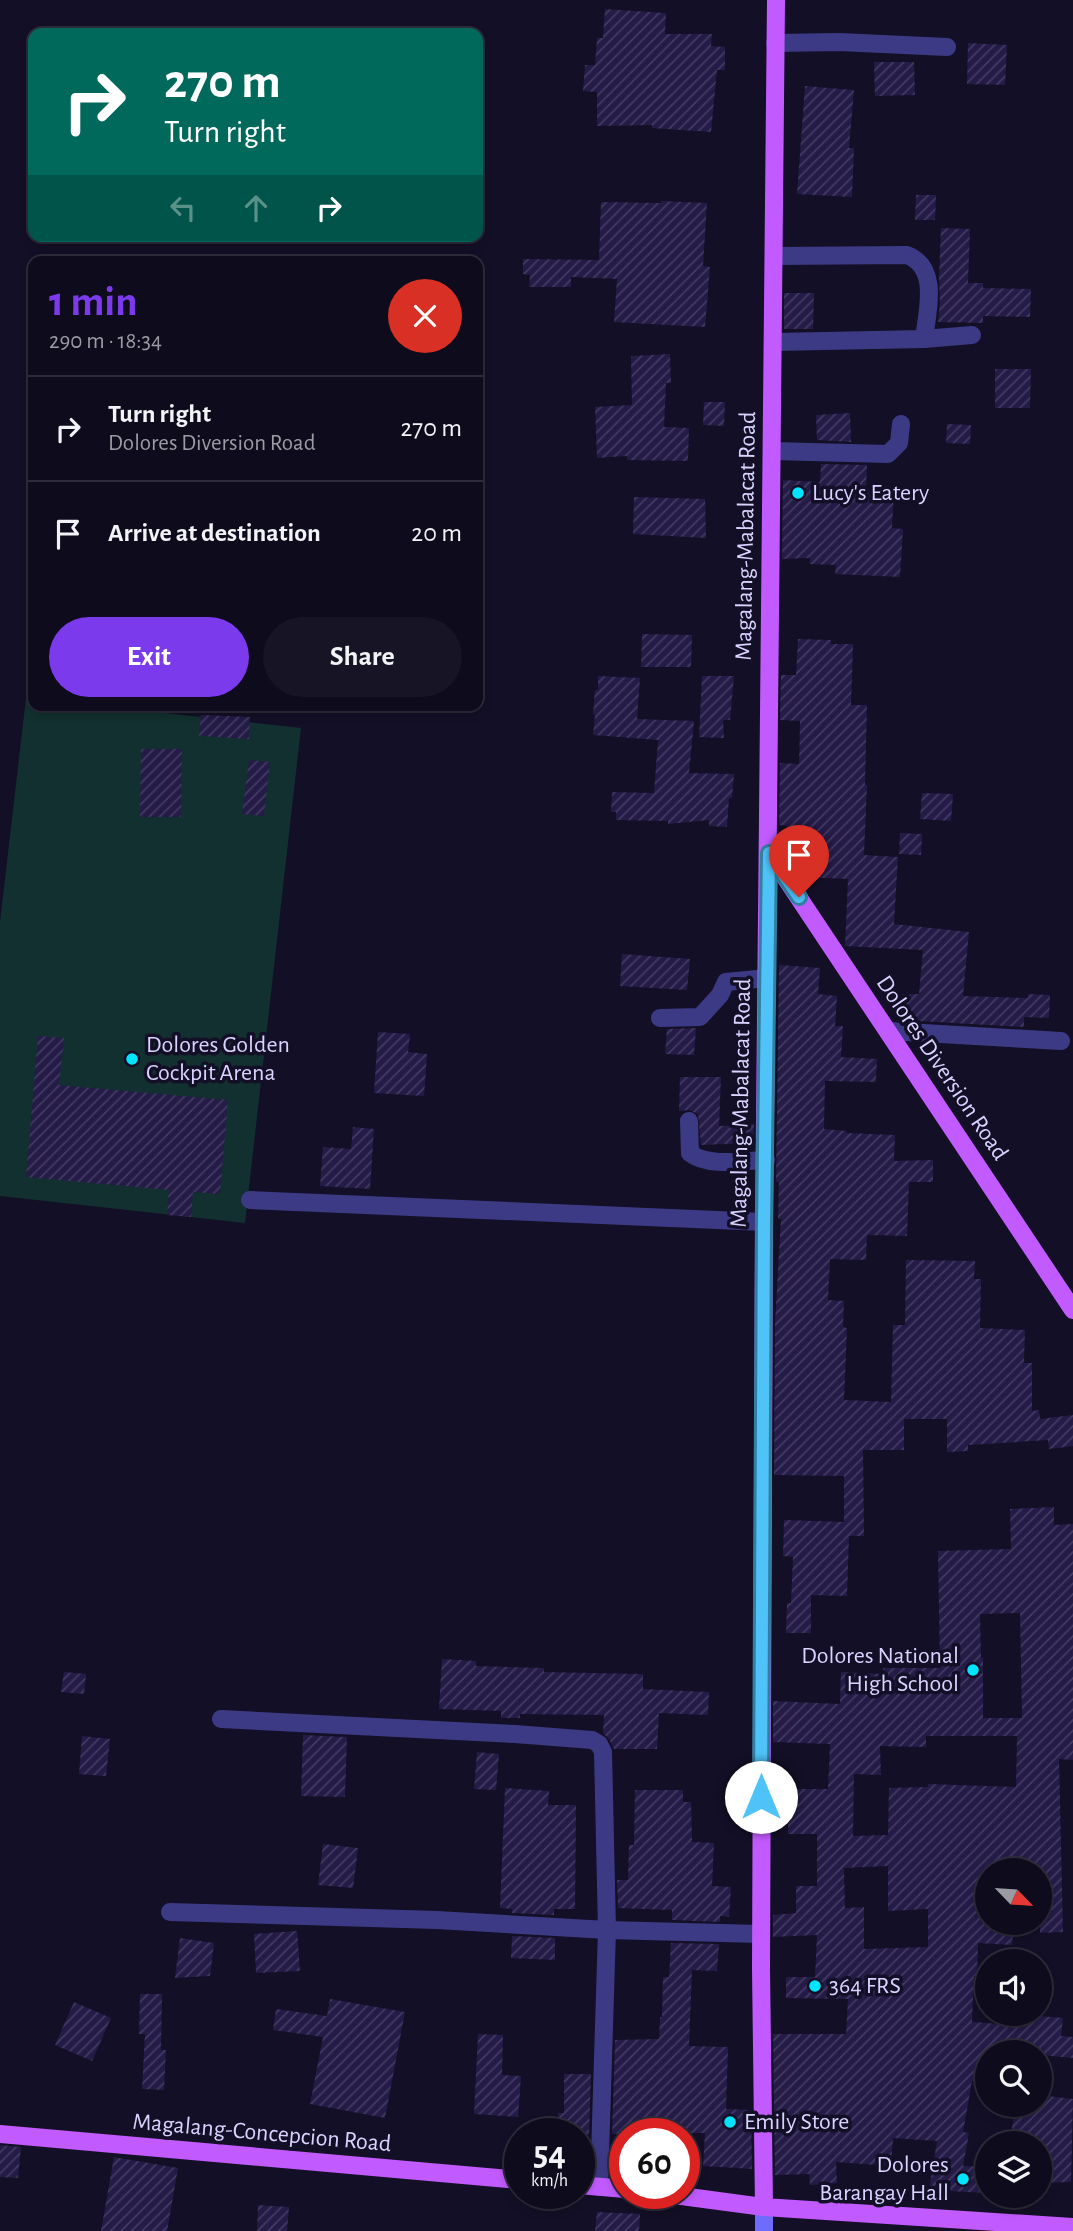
<!DOCTYPE html>
<meta charset="utf-8">
<style>
:root{--surface:#0e0b1c;--page:#171425;--text:#f1f3f6;--muted:#9b9ba3;--line:#2e2b3b;--accent:#7c3aed}
body{margin:0;font-family:"Alegreya Sans",sans-serif;background:var(--page);color:var(--text);height:100vh;display:flex;flex-direction:column;font-size:26px;white-space:nowrap}
*{box-sizing:border-box;margin:0}
p{font-size:23px;color:var(--muted)}
.icon{flex:none;width:38px;height:38px;fill:none;stroke:currentColor;stroke-width:2;stroke-linecap:round;stroke-linejoin:round}
.map{position:relative;flex:1;overflow:hidden}
.details{position:absolute;left:28px;top:256px;width:455px;height:455px;display:flex;flex-direction:column;background:var(--surface);border-radius:14px;box-shadow:0 4px 10px #0003,0 0 0 2px var(--line)}
.details>*{flex:none}
.hud{position:absolute;left:28px;top:28px;width:455px;height:214px;border-radius:14px;box-shadow:0 4px 10px #0003,0 0 0 2px var(--line);background:#00695c;color:#fff;overflow:hidden}
.needle{width:46px;rotate:115deg}
.fabs{position:absolute;left:975px;top:1858px;display:grid;gap:14px}
.fabs a{display:grid;place-items:center;width:77px;height:77px;border-radius:50%;background:var(--surface);box-shadow:0 4px 10px #0003,0 0 0 2px var(--line);font-size:35px}
.speed{position:absolute;left:504px;top:2118px;display:flex;gap:14px;font-size:35px;font-weight:700;text-align:center}
.speed>*{display:grid;place-content:center;width:91px;height:91px;border-radius:50%;background:var(--surface);box-shadow:0 4px 10px #0003,0 0 0 2px var(--line);line-height:1}
.speed small{font-size:18px;font-weight:400}
.speed .limit{border:10px solid #d22;background:#fff;color:#111}
.pin{position:absolute;display:grid;place-items:center;width:60px;height:60px;color:#fff;margin:-72px -30px;border-radius:50% 50% 50% 0;rotate:-45deg;box-shadow:0 0 7px #0007}
.pin .icon{rotate:45deg}
.me{position:absolute;width:77px;margin:-38px;rotate:0deg;stroke-linejoin:round;filter:drop-shadow(0 0 5px #0008)}
.turn{display:flex;align-items:center;gap:24px;height:147px;padding:0 21px;font-size:32px}
.turn .icon{width:91px;height:91px;stroke-width:2.5}
.turn b{display:block;font-size:49px;line-height:60px}
.lanes{display:flex;align-items:center;height:66px;padding:0 21px;background:#0003;justify-content:center;gap:35px;direction:ltr}
.lanes .off{opacity:.35}
.round{display:grid;place-items:center;flex:none;width:74px;height:74px;border-radius:37px;background:var(--page)}
.head{display:flex;align-items:center;justify-content:space-between;height:119px;padding:0 21px}
h1{font-size:42px;font-weight:700;line-height:52px;color:var(--accent)}
.primary-button{display:flex;gap:14px;margin-top:auto;padding:14px 21px}
.primary-button a{flex:1;height:80px;border-radius:42px;background:var(--accent);color:#fff;font-size:28px;font-weight:700;line-height:80px;text-align:center}
.primary-button a+a{background:var(--page);color:var(--text)}
ul{padding:0;list-style:none}
li{display:flex;align-items:center;gap:21px;height:105px;padding:0 21px;border-top:2px solid var(--line)}
li div{flex:1}
li b{display:block;font-size:26px}
li em{font-style:normal}
.map>svg:first-child{display:block}
.pitch{fill:#12302f}
.building{fill:url(#building-hatch);fill-rule:evenodd}
.lines{fill:none;stroke-linecap:round;stroke-linejoin:round}
.street{stroke:#3d3a85;stroke-width:18}
.secondary{stroke:#6f6bff;stroke-width:18}
.primary{stroke:#c25bff;stroke-width:18}
.route-casing{stroke:#337fa1;stroke-width:18}
.route{stroke:#4fc3f7;stroke-width:12}
.poi-dot{fill:#00e5ff;stroke:#130f26;stroke-width:2.5}
.labels{text-anchor:middle;dominant-baseline:central;stroke-width:7;stroke-linejoin:round;paint-order:stroke}
.poi-label{font-size:24px;fill:#d9d4ff;stroke:#130f26;text-anchor:start}
.street-label{font-size:24px;fill:#d9d4ff;stroke:#130f26}
</style>
<div class="map">
<svg width="1073" height="2231" viewBox="0 0 1073 2231">
<defs>
<pattern id="building-hatch" width="6" height="6" patternUnits="userSpaceOnUse" patternTransform="scale(1.75)"><rect width="6" height="6" fill="#241b47"/><path d="M-1 1l2-2M0 6l6-6M5 7l2-2" fill="none" stroke="#433b63"/></pattern>
</defs>
<rect width="100%" height="100%" fill="#130f26"/>
<path class="pitch" d="M 26,698 L 33,699 L 33,705 L 92,705 L 301,728 L 245,1223 L 0,1196 L 0,922 Z"/>
<path class="building" d="M 605,9 L 666,13 L 665,34 L 712,34 L 711,46 L 725,47 L 725,70 L 717,70 L 711,132 L 652,128 L 652,125 L 597,126 L 597,92 L 583,91 L 585,65 L 595,65 L 597,38 L 603,38 Z
M 968,43 L 1007,45 L 1005,85 L 967,84 Z
M 874,62 L 914,62 L 915,95 L 875,96 Z
M 805,86 L 854,90 L 849,148 L 854,148 L 852,197 L 797,194 Z
M 916,195 L 936,195 L 935,220 L 915,220 Z
M 661,201 L 707,203 L 703,266 L 710,267 L 705,327 L 614,322 L 617,279 L 571,277 L 571,287 L 529,287 L 530,275 L 523,274 L 523,259 L 599,260 L 601,202 L 661,203 Z
M 941,228 L 970,229 L 968,283 L 983,283 L 983,288 L 1031,289 L 1030,317 L 983,316 L 983,323 L 938,322 L 940,304 L 939,277 Z
M 784,293 L 814,293 L 813,329 L 784,329 Z
M 670,354 L 671,383 L 666,383 L 664,427 L 689,428 L 688,461 L 627,460 L 627,456 L 597,458 L 595,407 L 632,405 L 631,356 Z
M 995,369 L 1031,369 L 1030,408 L 995,408 Z
M 704,402 L 725,402 L 724,426 L 703,425 Z
M 850,413 L 851,442 L 817,440 L 816,415 Z
M 947,424 L 971,425 L 970,444 L 946,443 Z
M 821,464 L 867,465 L 866,489 L 894,490 L 892,528 L 903,529 L 900,577 L 835,574 L 836,565 L 810,564 L 810,558 L 782,559 L 783,480 L 820,482 Z
M 634,497 L 705,499 L 706,538 L 633,534 Z
M 642,634 L 692,635 L 691,667 L 641,667 Z
M 798,639 L 831,640 L 831,644 L 853,644 L 851,705 L 867,705 L 865,785 L 867,785 L 864,855 L 898,857 L 894,924 L 969,932 L 963,996 L 1028,998 L 1028,994 L 1050,995 L 1049,1018 L 1024,1017 L 1024,1027 L 901,1020 L 902,994 L 919,994 L 923,950 L 845,946 L 848,879 L 802,877 L 786,853 L 787,826 L 779,825 L 780,763 L 799,764 L 800,721 L 780,720 L 781,675 L 796,675 Z
M 598,676 L 640,678 L 637,719 L 694,721 L 689,773 L 734,774 L 732,798 L 729,798 L 727,827 L 709,826 L 709,820 L 668,824 L 668,821 L 616,820 L 616,812 L 611,812 L 612,792 L 654,793 L 658,740 L 593,735 L 595,715 L 593,714 L 595,690 L 598,690 Z
M 702,676 L 734,676 L 730,720 L 723,720 L 724,738 L 699,737 Z
M 201,715 L 250,717 L 249,739 L 199,736 Z
M 141,749 L 182,749 L 181,817 L 140,817 Z
M 249,760 L 270,762 L 264,816 L 242,814 Z
M 922,793 L 953,794 L 951,821 L 920,819 Z
M 900,833 L 922,834 L 921,855 L 899,854 Z
M 622,954 L 690,959 L 687,990 L 620,986 Z
M 779,965 L 820,968 L 818,994 L 837,996 L 835,1026 L 843,1026 L 841,1057 L 877,1059 L 876,1082 L 825,1081 L 824,1129 L 847,1131 L 846,1133 L 895,1135 L 894,1161 L 933,1160 L 933,1182 L 909,1182 L 907,1236 L 867,1235 L 866,1260 L 830,1259 L 828,1300 L 844,1301 L 843,1327 L 847,1328 L 844,1400 L 891,1402 L 893,1325 L 905,1325 L 906,1260 L 975,1261 L 974,1279 L 981,1279 L 980,1328 L 1025,1330 L 1024,1363 L 1032,1363 L 1032,1411 L 1039,1410 L 1040,1419 L 1073,1415 L 1073,1446 L 1049,1449 L 1048,1440 L 968,1445 L 968,1451 L 947,1452 L 947,1419 L 904,1419 L 904,1450 L 863,1450 L 864,1536 L 849,1536 L 847,1596 L 811,1595 L 811,1633 L 786,1633 L 787,1603 L 791,1603 L 793,1557 L 783,1556 L 784,1520 L 844,1522 L 844,1476 L 774,1475 L 775,1324 L 781,1219 L 778,1219 L 779,1182 L 776,1182 Z
M 696,1028 L 694,1055 L 665,1054 L 667,1029 Z
M 378,1032 L 410,1034 L 408,1052 L 427,1054 L 424,1096 L 374,1093 Z
M 38,1036 L 64,1038 L 59,1085 L 228,1100 L 220,1194 L 193,1192 L 191,1217 L 167,1215 L 169,1190 L 26,1177 Z
M 680,1077 L 721,1077 L 719,1126 L 754,1124 L 753,1143 L 701,1145 L 698,1114 L 689,1110 L 679,1111 Z
M 353,1127 L 374,1129 L 370,1189 L 320,1186 L 323,1147 L 351,1149 Z
M 1054,1507 L 1054,1525 L 1073,1524 L 1073,1760 L 1059,1759 L 1063,1932 L 1040,1933 L 1040,1871 L 987,1871 L 987,1923 L 1014,1923 L 1012,1945 L 978,1943 L 977,1976 L 974,1976 L 972,2022 L 1016,2025 L 1017,2014 L 1063,2018 L 1061,2036 L 1073,2037 L 1073,2058 L 1040,2055 L 1040,2053 L 987,2053 L 987,2082 L 972,2081 L 963,2132 L 969,2133 L 963,2166 L 987,2167 L 987,2193 L 929,2190 L 937,2141 L 893,2138 L 891,2166 L 836,2162 L 837,2183 L 810,2185 L 809,2174 L 775,2175 L 773,2034 L 846,2034 L 848,1999 L 786,1998 L 786,1977 L 815,1977 L 817,1935 L 773,1937 L 773,1915 L 796,1913 L 796,1886 L 817,1886 L 817,1834 L 788,1834 L 788,1789 L 828,1789 L 830,1744 L 773,1742 L 773,1701 L 840,1704 L 841,1672 L 883,1674 L 883,1668 L 940,1668 L 938,1551 L 1011,1549 L 1010,1509 ZM 1020,1613 L 1022,1718 L 983,1718 L 983,1658 L 981,1657 L 980,1614 ZM 926,1736 L 1017,1736 L 1016,1787 L 928,1784 L 928,1787 L 889,1788 L 888,1835 L 853,1836 L 854,1774 L 881,1775 L 880,1746 L 926,1747 ZM 888,1866 L 888,1911 L 928,1909 L 928,1947 L 864,1949 L 864,1907 L 845,1908 L 844,1868 Z
M 442,1659 L 476,1661 L 476,1666 L 544,1668 L 544,1672 L 643,1674 L 643,1689 L 709,1692 L 708,1715 L 659,1713 L 657,1749 L 614,1749 L 609,1739 L 603,1733 L 604,1715 L 520,1714 L 520,1718 L 501,1718 L 501,1711 L 439,1709 Z
M 64,1672 L 86,1674 L 84,1694 L 61,1692 Z
M 303,1735 L 347,1737 L 345,1797 L 301,1796 Z
M 82,1736 L 110,1739 L 106,1776 L 79,1774 Z
M 477,1752 L 499,1754 L 496,1790 L 474,1789 Z
M 505,1788 L 549,1791 L 548,1805 L 576,1805 L 575,1909 L 554,1909 L 554,1915 L 512,1913 L 512,1909 L 500,1908 Z
M 635,1790 L 683,1790 L 683,1802 L 691,1802 L 692,1842 L 714,1843 L 712,1886 L 731,1887 L 729,1917 L 720,1916 L 720,1922 L 672,1920 L 672,1910 L 618,1908 L 617,1880 L 628,1880 L 629,1845 L 634,1845 Z
M 323,1844 L 358,1848 L 353,1888 L 318,1885 Z
M 297,1931 L 300,1971 L 256,1973 L 254,1934 Z
M 512,1936 L 555,1938 L 555,1960 L 511,1958 Z
M 180,1938 L 214,1943 L 210,1976 L 175,1978 Z
M 671,1943 L 719,1944 L 717,1971 L 692,1970 L 689,2046 L 728,2047 L 726,2109 L 751,2110 L 752,2169 L 703,2166 L 705,2133 L 612,2134 L 615,2040 L 659,2039 L 660,2017 L 662,2017 L 663,1977 L 669,1977 Z
M 140,1994 L 162,1994 L 161,2050 L 166,2050 L 164,2090 L 142,2089 L 145,2034 L 139,2034 Z
M 330,1999 L 405,2012 L 385,2118 L 310,2104 L 323,2037 L 273,2030 L 276,2009 L 327,2016 Z
M 74,2002 L 111,2018 L 92,2061 L 55,2045 Z
M 478,2034 L 503,2035 L 502,2075 L 521,2076 L 518,2117 L 474,2114 Z
M 564,2074 L 591,2074 L 589,2135 L 559,2133 L 558,2113 L 564,2113 Z
M 1040,2095 L 1073,2099 L 1071,2182 L 1040,2183 L 1040,2144 L 1010,2144 L 1015,2105 L 1040,2105 Z
M 0,2145 L 21,2147 L 18,2178 L 0,2177 Z
M 114,2157 L 178,2168 L 167,2231 L 101,2231 Z
M 258,2205 L 289,2207 L 287,2231 L 257,2231 Z
M 597,2212 L 640,2214 L 639,2231 L 595,2231 Z"/>
<g class="lines">
<path class="street" d="M 775,43 L 839,42 L 947,47
M 924,339 L 972,335
M 774,342 L 924,339 C 927,312 940,268 907,255 L 774,256
M 772,451 L 888,454 L 899,443 L 901,424
M 660,1018 L 700,1017 L 720,995 L 726,982 L 767,978
M 889,1031 L 1061,1041
M 689,1121 L 690,1153 C 707,1167 744,1161 766,1160
M 250,1200 L 764,1222
M 221,1719 L 515,1734 L 592,1740 L 599,1744 L 603,1752 L 607,1930 L 599,2187
M 170,1912 L 437,1920 L 607,1930 L 761,1934"/>
<path class="secondary" d="M 764,2231 L 764,2207"/>
<path class="primary" d="M 769,853 L 1073,1310
M 0,2134 L 520,2180
M 579,2185 L 625,2189
M 659,2193 L 764,2207 L 1073,2227
M 764,2207 L 761,1968 L 764,1222 L 776,0"/>
</g>
<g class="lines">
<g class="route-casing">
<path id="route" d="M 761,1797 L 764,1222 L 769,853 L 799,897"/>
</g>
<use href="#route" class="route"/>
</g>
<g class="poi-dot">
<circle cx="798" cy="493" r="7"/>
<circle cx="132" cy="1059" r="7"/>
<circle cx="973" cy="1670" r="7"/>
<circle cx="815" cy="1986" r="7"/>
<circle cx="730" cy="2122" r="7"/>
<circle cx="963" cy="2179" r="7"/>
</g>
<g class="labels">
<g class="poi-label">
<text x="812" y="493">Lucy's Eatery</text>
<text x="146" y="1045">Dolores Golden<tspan x="146" dy="28">Cockpit Arena</tspan></text>
<text x="959" y="1656" text-anchor="end">Dolores National<tspan x="959" dy="28">High School</tspan></text>
<text x="829" y="1986">364 FRS</text>
<text x="744" y="2122">Emily Store</text>
<text x="949" y="2165" text-anchor="end">Dolores<tspan x="949" dy="28">Barangay Hall</tspan></text>
</g>
<g class="street-label">
<text transform="translate(746 536) rotate(-89)">Magalang-Mabalacat Road</text>
<text transform="translate(942 1068) rotate(56)">Dolores Diversion Road</text>
<text transform="translate(741 1103) rotate(-89)">Magalang-Mabalacat Road</text>
<text transform="translate(262 2133) rotate(5)">Magalang-Concepcion Road</text>
</g>
</g>
</svg>
<div class="fabs">
<a><svg class="needle" viewBox="-14 -14 28 28"><path d="M0-13l5 13h-10z" fill="#e53935"/><path d="M0 13l5-13h-10z" fill="#9b9ba3"/></svg></a>
<a><svg class="icon" aria-label="sound" viewBox="0 0 24 24"><path d="M4 9h4l5-4v14l-5-4H4zM17 9q2 3 0 6"/></svg></a>
<a><svg class="icon" aria-label="search" viewBox="0 0 24 24"><circle cx="10" cy="10" r="6"/><path d="M15 15l6 6"/></svg></a>
<a><svg class="icon" aria-label="layers" viewBox="0 0 24 24"><path d="M12 4l9 5-9 5-9-5zM3 14l9 5 9-5"/></svg></a>
</div>
<div class="speed"><div>54<small>km/h</small></div><div class="limit">60</div></div>
<div class="pin" style="left:799px;top:897px;background:#d93025"><svg class="icon" aria-label="arrive" viewBox="0 0 24 24"><path d="M6 21V4h12l-3 4 3 4H6"/></svg></div>
<svg class="me" style="left:761px;top:1797px" viewBox="-20 -20 40 40"><circle r="19" fill="#fff"/><path d="M0-13L10 11 0 6-10 11z" fill="#4fc3f7"/></svg>
<div class="hud">
<div class="turn"><svg class="icon" aria-label="right" viewBox="0 0 24 24"><path d="M7 20v-9h11M14 6l5 5-5 5"/></svg><div><b>270 m</b>Turn right</div></div>
<div class="lanes"><svg class="icon off" aria-label="left" viewBox="0 0 24 24"><path d="M17 20v-9H6M10 6l-5 5 5 5"/></svg><svg class="icon off" aria-label="ahead" viewBox="0 0 24 24"><path d="M12 20V5M6 11l6-6 6 6"/></svg><svg class="icon" aria-label="right" viewBox="0 0 24 24"><path d="M7 20v-9h11M14 6l5 5-5 5"/></svg></div>
</div>
<section class="details">
<div class="head"><div><h1>1 min</h1><p>290 m · 18:34</p></div><a class="round" style="background:#d93025;color:#fff"><svg class="icon" aria-label="close" viewBox="0 0 24 24"><path d="M6 6l12 12M18 6L6 18"/></svg></a></div>
<ul>
<li><svg class="icon" aria-label="right" viewBox="0 0 24 24"><path d="M7 20v-9h11M14 6l5 5-5 5"/></svg><div><b>Turn right</b><p>Dolores Diversion Road</p></div><em>270 m</em></li>
<li><svg class="icon" aria-label="arrive" viewBox="0 0 24 24"><path d="M6 21V4h12l-3 4 3 4H6"/></svg><div><b>Arrive at destination</b></div><em>20 m</em></li>
</ul>
<div class="primary-button"><a>Exit</a><a>Share</a></div>
</section>
</div>
